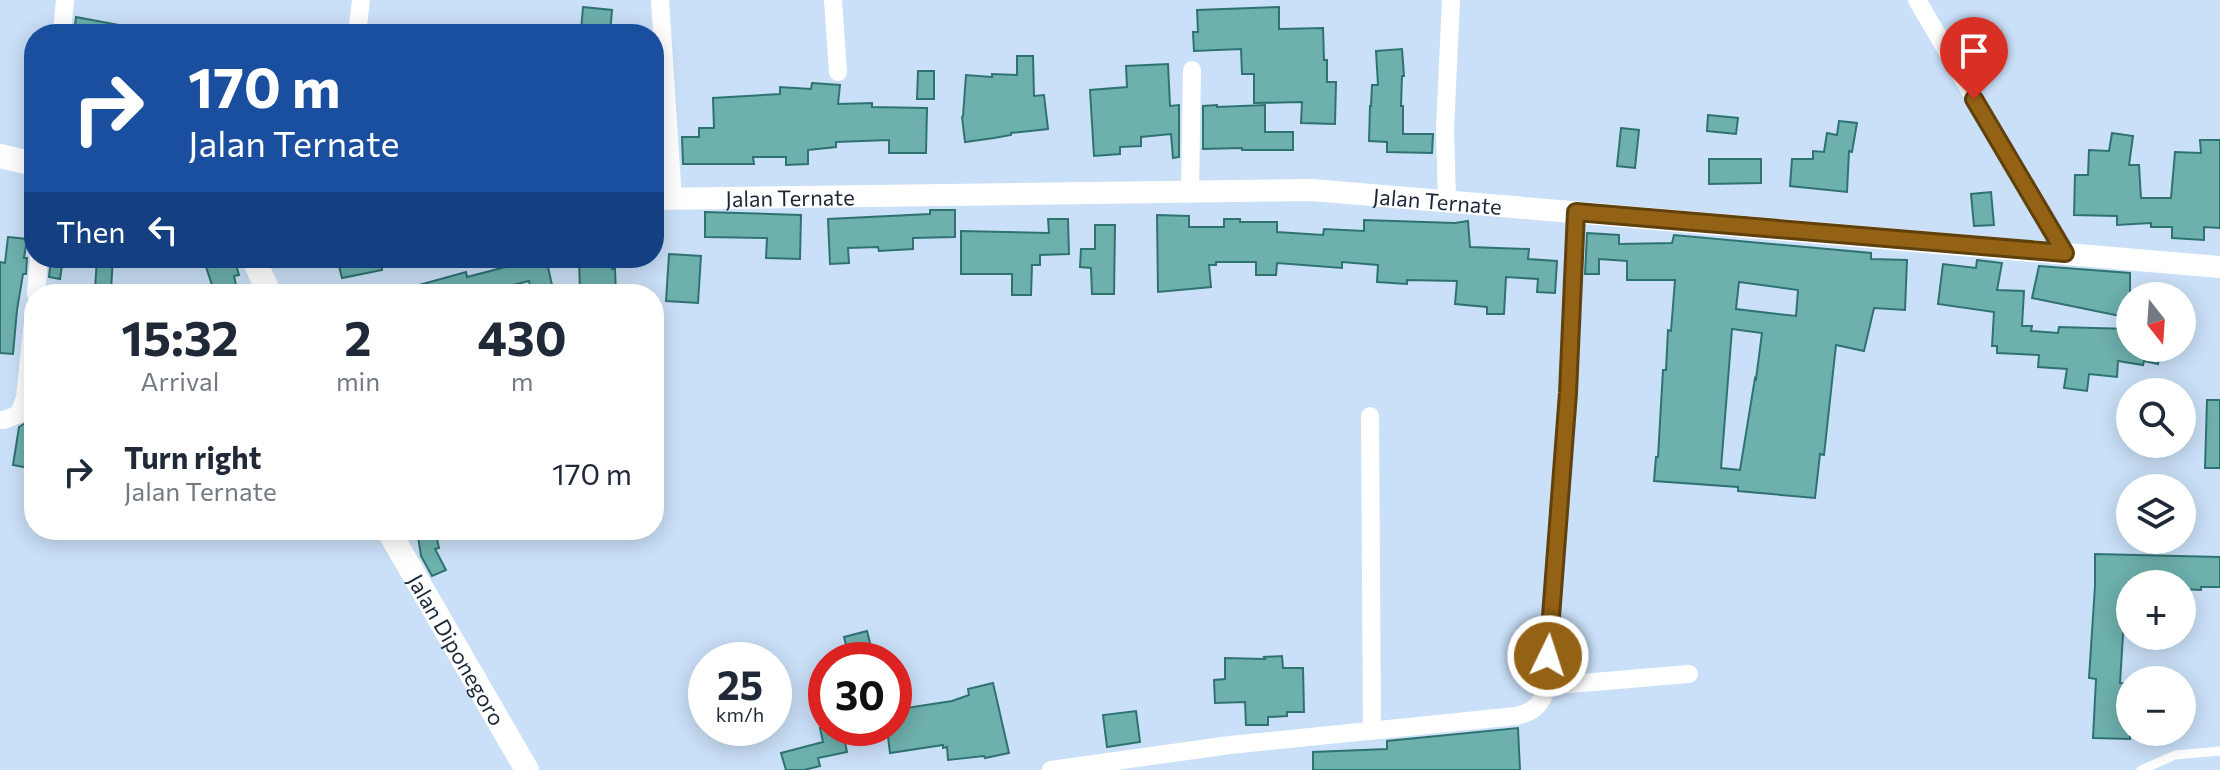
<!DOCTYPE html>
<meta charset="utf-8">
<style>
:root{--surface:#fff;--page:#f2f2f3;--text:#1f2937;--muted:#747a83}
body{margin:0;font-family:Commissioner,sans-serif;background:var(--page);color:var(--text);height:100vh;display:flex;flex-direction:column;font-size:30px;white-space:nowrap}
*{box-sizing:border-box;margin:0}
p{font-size:26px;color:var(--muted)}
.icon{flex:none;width:44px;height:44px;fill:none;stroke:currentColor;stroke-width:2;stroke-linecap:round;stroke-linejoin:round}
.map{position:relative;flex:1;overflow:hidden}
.details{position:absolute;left:24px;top:284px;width:640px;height:256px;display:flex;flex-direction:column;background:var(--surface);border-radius:32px;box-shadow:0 4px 20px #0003}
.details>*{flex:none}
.top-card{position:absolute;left:24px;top:24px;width:640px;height:244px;border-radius:32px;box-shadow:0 4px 20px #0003;background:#1a4fa0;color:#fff;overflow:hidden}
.needle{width:52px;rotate:163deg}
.fabs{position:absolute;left:2116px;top:282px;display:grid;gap:16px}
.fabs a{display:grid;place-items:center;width:80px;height:80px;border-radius:50%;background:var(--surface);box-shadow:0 4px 20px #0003;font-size:40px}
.speed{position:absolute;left:688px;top:642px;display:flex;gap:16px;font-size:40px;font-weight:700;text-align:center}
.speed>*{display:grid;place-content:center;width:104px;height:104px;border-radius:50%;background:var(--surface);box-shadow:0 4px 20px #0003;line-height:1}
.speed small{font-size:20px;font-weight:400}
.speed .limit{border:12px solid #d22;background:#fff;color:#111}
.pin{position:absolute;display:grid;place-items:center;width:68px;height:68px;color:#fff;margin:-82px -34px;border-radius:50% 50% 50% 0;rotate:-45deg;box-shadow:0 0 8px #0007}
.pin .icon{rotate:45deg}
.me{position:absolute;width:88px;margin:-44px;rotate:4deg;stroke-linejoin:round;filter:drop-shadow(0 0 6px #0008)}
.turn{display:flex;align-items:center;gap:28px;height:168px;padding:0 32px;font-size:36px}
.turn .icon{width:104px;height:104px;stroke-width:2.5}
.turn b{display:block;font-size:56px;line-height:68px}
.then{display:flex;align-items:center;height:76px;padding:0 32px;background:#0003;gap:16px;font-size:30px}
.eta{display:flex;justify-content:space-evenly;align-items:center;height:136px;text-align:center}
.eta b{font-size:48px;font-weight:700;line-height:56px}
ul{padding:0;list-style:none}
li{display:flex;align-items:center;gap:24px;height:104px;padding:0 32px}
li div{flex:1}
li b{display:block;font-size:30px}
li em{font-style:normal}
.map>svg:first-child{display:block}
.building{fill:#6db0ad;stroke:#2f7371;stroke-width:2;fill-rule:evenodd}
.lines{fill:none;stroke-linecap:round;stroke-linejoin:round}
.service{stroke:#fff;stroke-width:9}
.minor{stroke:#fff;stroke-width:18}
.tertiary{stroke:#fff;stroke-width:22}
.secondary{stroke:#fff;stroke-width:24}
.route-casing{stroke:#60400d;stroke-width:20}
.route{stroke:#946214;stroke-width:14}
.labels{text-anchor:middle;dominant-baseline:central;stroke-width:8;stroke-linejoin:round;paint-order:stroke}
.street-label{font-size:22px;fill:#1b2938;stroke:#cae0f8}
</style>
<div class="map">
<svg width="2220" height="770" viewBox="0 0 2220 770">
<rect width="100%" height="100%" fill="#cae0f8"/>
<path class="building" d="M 583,7 L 612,10 L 610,34 L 581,31 Z
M 1279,7 L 1279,29 L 1323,28 L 1324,60 L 1327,60 L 1327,82 L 1336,82 L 1335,124 L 1301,123 L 1302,102 L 1254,103 L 1254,74 L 1242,74 L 1241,49 L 1194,51 L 1193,32 L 1198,32 L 1197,10 Z
M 76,17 L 130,27 L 130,34 L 74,34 Z
M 1402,49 L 1404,76 L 1402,76 L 1401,106 L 1403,106 L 1403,134 L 1433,134 L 1432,153 L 1387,152 L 1387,142 L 1369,141 L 1370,106 L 1371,106 L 1372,85 L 1378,85 L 1376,51 Z
M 1017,56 L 1033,56 L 1034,96 L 1044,95 L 1048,129 L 1011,133 L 1011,135 L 994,138 L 965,142 L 962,117 L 963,116 L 966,75 L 992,77 L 992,74 L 1017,75 Z
M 1168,64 L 1170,106 L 1179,105 L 1179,157 L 1173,158 L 1171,134 L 1141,137 L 1141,146 L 1120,147 L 1120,154 L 1094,156 L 1090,90 L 1127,87 L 1126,66 Z
M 918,71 L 934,71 L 934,99 L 917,99 Z
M 812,83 L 840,85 L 838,104 L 872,103 L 872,107 L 927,108 L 926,153 L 889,153 L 889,140 L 836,142 L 836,147 L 808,150 L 808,164 L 786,165 L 786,157 L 753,157 L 754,164 L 683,164 L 682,137 L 699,137 L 699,128 L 714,128 L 713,98 L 780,94 L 780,87 L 811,89 Z
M 1217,105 L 1217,107 L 1265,105 L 1265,132 L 1293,132 L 1293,150 L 1242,150 L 1242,148 L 1203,149 L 1203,106 Z
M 1708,115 L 1738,118 L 1736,134 L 1707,131 Z
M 1839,121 L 1857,123 L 1852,152 L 1849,151 L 1847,192 L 1790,186 L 1792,159 L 1813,159 L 1813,151 L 1824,152 L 1827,133 L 1837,135 Z
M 1621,128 L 1639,130 L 1635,168 L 1617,166 Z
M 2112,133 L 2133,136 L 2129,165 L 2139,165 L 2141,198 L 2171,198 L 2175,152 L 2201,153 L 2200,140 L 2220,140 L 2220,228 L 2204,227 L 2204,240 L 2172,238 L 2172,227 L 2151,227 L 2151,223 L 2117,225 L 2117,216 L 2074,215 L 2075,175 L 2088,175 L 2089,150 L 2109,151 Z
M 1709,159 L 1761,159 L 1761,183 L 1709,184 Z
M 1991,192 L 1994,225 L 1974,226 L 1971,194 Z
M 930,210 L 955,210 L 955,237 L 913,238 L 913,249 L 879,251 L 878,247 L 848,248 L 849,263 L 830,264 L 828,219 L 930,214 Z
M 705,212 L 801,215 L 800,259 L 766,258 L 767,238 L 705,237 Z
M 1157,215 L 1189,216 L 1189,227 L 1224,227 L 1224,219 L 1240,219 L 1240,222 L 1277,222 L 1277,232 L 1323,235 L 1324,229 L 1364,231 L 1364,220 L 1455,223 L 1468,221 L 1470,247 L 1529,249 L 1528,259 L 1557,261 L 1555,293 L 1537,292 L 1538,279 L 1506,277 L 1504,314 L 1487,314 L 1487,307 L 1455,304 L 1457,281 L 1407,280 L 1407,284 L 1377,282 L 1378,265 L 1342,262 L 1342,268 L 1277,263 L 1276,275 L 1256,275 L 1256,262 L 1216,262 L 1216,265 L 1209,265 L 1211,287 L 1158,292 Z
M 1048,219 L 1068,219 L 1069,254 L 1040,255 L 1040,265 L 1032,265 L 1031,295 L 1012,295 L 1012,274 L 961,274 L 961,231 L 1049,233 Z
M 1095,225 L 1115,225 L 1114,294 L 1092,294 L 1091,268 L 1080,267 L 1081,249 L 1095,249 Z
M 1587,233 L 1619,235 L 1619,244 L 1672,243 L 1674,235 L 1871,253 L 1871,259 L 1907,260 L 1905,310 L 1874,308 L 1864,351 L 1836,345 L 1824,455 L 1820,454 L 1815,498 L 1738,491 L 1738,487 L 1654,481 L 1656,457 L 1658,457 L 1663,370 L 1666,370 L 1668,330 L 1671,331 L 1675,280 L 1627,280 L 1627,261 L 1599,259 L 1599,274 L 1585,274 ZM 1739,282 L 1798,290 L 1796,316 L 1736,309 ZM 1732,329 L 1762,333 L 1756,379 L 1755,378 L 1740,470 L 1721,468 Z
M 8,237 L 27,239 L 24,258 L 27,258 L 26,274 L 23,274 L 17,310 L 13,354 L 0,353 L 0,262 L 5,263 Z
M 669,254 L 701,256 L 698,303 L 666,301 Z
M 51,258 L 63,258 L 60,279 L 49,277 Z
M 97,258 L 113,258 L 111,290 L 95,289 Z
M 203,258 L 234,258 L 239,275 L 234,276 L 238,294 L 215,294 Z
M 337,258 L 380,258 L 382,270 L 342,278 Z
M 519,258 L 546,258 L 554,294 L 532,294 L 529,281 L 477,294 L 402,294 L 401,290 L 466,272 L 467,277 L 521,263 Z
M 579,258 L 612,258 L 612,269 L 615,269 L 616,293 L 580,294 Z
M 1977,260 L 2002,263 L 1997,290 L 2024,291 L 2022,326 L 2032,326 L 2031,331 L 2058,333 L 2059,327 L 2130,329 L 2130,348 L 2161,348 L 2158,364 L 2144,361 L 2143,365 L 2118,361 L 2117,377 L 2089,374 L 2087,391 L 2064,388 L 2067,369 L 2038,367 L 2039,355 L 1997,353 L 1997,346 L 1992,346 L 1994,312 L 1938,304 L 1943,264 L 1976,268 Z
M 2039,266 L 2130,273 L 2130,318 L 2032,298 Z
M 2207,400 L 2220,400 L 2220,468 L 2205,468 Z
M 27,422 L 34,424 L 34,469 L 13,465 L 19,427 Z
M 417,530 L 435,530 L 439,548 L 435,549 L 446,570 L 432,576 L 421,556 Z
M 2095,554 L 2220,557 L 2220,587 L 2201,587 L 2201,590 L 2182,589 L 2182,584 L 2130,584 L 2130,587 L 2126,587 L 2120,683 L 2130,684 L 2130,739 L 2093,738 L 2096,679 L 2089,678 L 2095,586 Z
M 867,631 L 873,655 L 850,660 L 844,637 Z
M 1282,656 L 1283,668 L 1303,668 L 1304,712 L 1287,712 L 1287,716 L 1268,717 L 1268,725 L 1246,725 L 1245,702 L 1215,703 L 1214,680 L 1225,679 L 1225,658 L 1265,659 L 1264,657 Z
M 993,683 L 1009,753 L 985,758 L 984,756 L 948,760 L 947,747 L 943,748 L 943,745 L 890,753 L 887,728 L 894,728 L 894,715 L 907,713 L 906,708 L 952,701 L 969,695 L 968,689 Z
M 1136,711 L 1140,742 L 1107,747 L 1103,715 Z
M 820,728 L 842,728 L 847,752 L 818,758 L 820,766 L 804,770 L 786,770 L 781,753 L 823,742 Z
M 1518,728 L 1520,770 L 1313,770 L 1313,752 L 1387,749 L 1387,741 Z"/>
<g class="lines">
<path class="service" d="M 2141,770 L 2175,755 L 2220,751"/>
<path class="minor" d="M 660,0 L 673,199
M 833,0 L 838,72
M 1917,0 L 2065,253
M 62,34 L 65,0
M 357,34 L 361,0
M 1190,192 L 1192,70
M 1447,201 L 1445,129 L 1451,0
M 36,294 L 39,258
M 1370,416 L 1372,731
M 0,420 L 4,420 L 19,414 L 25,398 L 34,311
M 1546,686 L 1689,674
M 1051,770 L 1230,745 L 1516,716 C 1534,712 1543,704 1546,686 L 1568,393 L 1576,212"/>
<path class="tertiary" id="s1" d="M 654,199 L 1312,190 L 2220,267"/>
<g class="secondary">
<path d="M 0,156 L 34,164"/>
<path d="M 253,258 L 270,294"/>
<path id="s2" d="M 388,530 L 527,770"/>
</g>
</g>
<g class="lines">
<g class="route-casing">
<path id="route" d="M 1548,656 L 1568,393 L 1576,212 L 2065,253 L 1974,99"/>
</g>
<use href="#route" class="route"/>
</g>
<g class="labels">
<g class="street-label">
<text stroke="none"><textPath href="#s1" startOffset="136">Jalan Ternate</textPath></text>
<text stroke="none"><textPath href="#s1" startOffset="784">Jalan Ternate</textPath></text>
<text stroke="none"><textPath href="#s2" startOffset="138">Jalan Diponegoro</textPath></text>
</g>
</g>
</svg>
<div class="fabs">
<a><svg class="needle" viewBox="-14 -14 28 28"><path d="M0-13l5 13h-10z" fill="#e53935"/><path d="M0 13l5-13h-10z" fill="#747a83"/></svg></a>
<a><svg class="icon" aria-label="search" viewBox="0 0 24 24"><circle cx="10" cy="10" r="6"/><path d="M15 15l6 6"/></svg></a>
<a><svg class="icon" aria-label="layers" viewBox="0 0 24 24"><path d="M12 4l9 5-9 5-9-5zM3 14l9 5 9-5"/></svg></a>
<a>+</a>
<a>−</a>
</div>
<div class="speed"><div>25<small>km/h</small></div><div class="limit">30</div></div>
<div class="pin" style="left:1974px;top:99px;background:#d93025"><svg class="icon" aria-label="arrive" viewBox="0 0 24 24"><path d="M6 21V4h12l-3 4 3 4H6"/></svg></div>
<svg class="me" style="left:1548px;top:656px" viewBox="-20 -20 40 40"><circle r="17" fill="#946214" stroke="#fff" stroke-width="3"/><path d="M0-11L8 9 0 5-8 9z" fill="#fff"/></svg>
<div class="top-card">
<div class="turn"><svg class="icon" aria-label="right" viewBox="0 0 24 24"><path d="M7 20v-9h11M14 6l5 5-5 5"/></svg><div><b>170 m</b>Jalan Ternate</div></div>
<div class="then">Then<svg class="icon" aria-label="left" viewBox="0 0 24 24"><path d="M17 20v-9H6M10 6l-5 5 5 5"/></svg></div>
</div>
<section class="details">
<div class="eta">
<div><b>15:32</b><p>Arrival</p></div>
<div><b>2</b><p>min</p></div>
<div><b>430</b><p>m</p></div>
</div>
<ul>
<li><svg class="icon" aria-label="right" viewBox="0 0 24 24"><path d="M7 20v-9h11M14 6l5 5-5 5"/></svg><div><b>Turn right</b><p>Jalan Ternate</p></div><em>170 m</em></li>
</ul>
</section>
</div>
